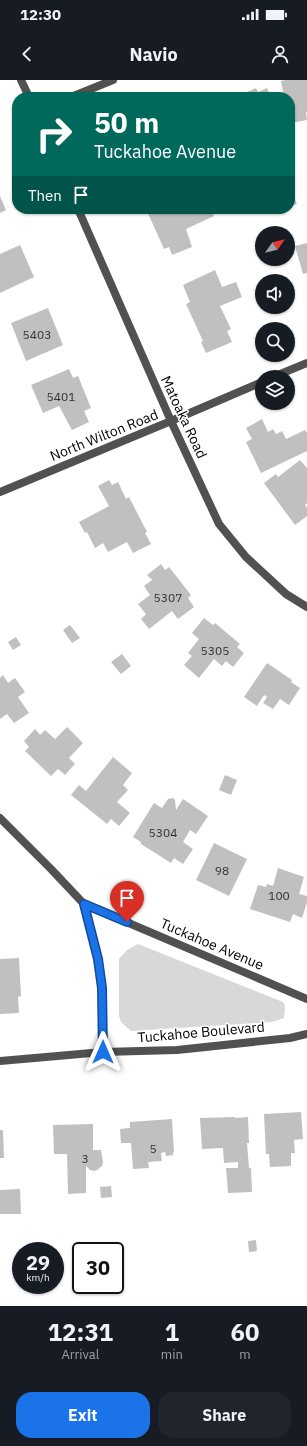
<!DOCTYPE html>
<style>
:root{--surface:#171b24;--page:#20242c;--text:#f1f3f6;--muted:#9ea1a6;--accent:#1a73e8}
body{margin:0;font-family:"IBM Plex Sans",sans-serif;background:var(--page);color:var(--text);height:100vh;display:flex;flex-direction:column;font-size:15px;white-space:nowrap}
*{box-sizing:border-box;margin:0}
p{font-size:13px;color:var(--muted)}
.icon{flex:none;width:22px;height:22px;fill:none;stroke:currentColor;stroke-width:2;stroke-linecap:round;stroke-linejoin:round}
.map{position:relative;height:1226px;overflow:hidden}
.side{display:flex;flex-direction:column;background:var(--surface);flex:1}
.side>*{flex:none}
.top-card{position:absolute;left:12px;top:12px;width:283px;height:122px;border-radius:16px;box-shadow:0 1px 3px #0004;background:#00695c;color:#fff;overflow:hidden}
.needle{width:26px;rotate:56deg}
.fabs{position:absolute;left:255px;top:146px;display:grid;gap:8px}
.fabs a{display:grid;place-items:center;width:40px;height:40px;border-radius:50%;background:var(--surface);box-shadow:0 1px 3px #0004;font-size:20px}
.speed{position:absolute;left:12px;top:1162px;display:flex;gap:8px;font-size:20px;font-weight:700;text-align:center}
.speed>*{display:grid;place-content:center;width:52px;height:52px;border-radius:50%;background:var(--surface);box-shadow:0 1px 3px #0004;line-height:1}
.speed small{font-size:10px;font-weight:400}
.speed .limit{border:2px solid #111;border-radius:6px;background:#fff;color:#111}
.pin{position:absolute;display:grid;place-items:center;width:34px;height:34px;color:#fff;margin:-41px -17px;border-radius:50% 50% 50% 0;rotate:-45deg;box-shadow:0 0 4px #0007}
.pin .icon{rotate:45deg}
.me{position:absolute;width:44px;margin:-22px;rotate:0deg;stroke-linejoin:round;filter:drop-shadow(0 0 3px #0008)}
.turn{display:flex;align-items:center;gap:14px;height:84px;padding:0 16px;font-size:18px}
.turn .icon{width:52px;height:52px;stroke-width:2.5}
.turn b{display:block;font-size:28px;line-height:34px}
.then{display:flex;align-items:center;height:38px;padding:0 16px;background:#0003;gap:8px;font-size:15px}
.eta{display:flex;justify-content:space-evenly;align-items:center;height:68px;text-align:center}
.eta b{font-size:24px;font-weight:700;line-height:28px}
.primary-button{display:flex;gap:8px;margin-top:auto;padding:8px 16px}
.primary-button a{flex:1;height:46px;border-radius:16px;background:var(--accent);color:#fff;font-size:16px;font-weight:700;line-height:46px;text-align:center}
.primary-button a+a{background:var(--page);color:var(--text)}
.status{display:flex;justify-content:space-between;align-items:center;height:28px;padding:0 20px;background:var(--surface);direction:ltr}
.status svg{height:11px;fill:currentColor}
header{display:flex;justify-content:space-between;align-items:center;height:52px;padding:0 16px;background:var(--surface);font-size:18px;font-weight:700}
.map>svg:first-child{display:block}
.green{fill:#d8d8d8}
.building{fill:#c0c0c0}
.lines{fill:none;stroke-linecap:round;stroke-linejoin:round}
.street{stroke:#515151;stroke-width:8}
.route-casing{stroke:#114b97;stroke-width:10}
.route{stroke:#1a73e8;stroke-width:7}
.labels{text-anchor:middle;dominant-baseline:central;stroke-width:3;stroke-linejoin:round;paint-order:stroke}
.number-label{font-size:12px;fill:#303030}
.street-label{font-size:14px;fill:#000;stroke:#fff}
</style>
<div class="status"><b>12:30</b><svg viewBox="0 0 49 12"><path d="M0 12V9h3v3zM5 12V6h3v6zM10 12V3h3v9zM15 12V0h3v12zM26 1h20v11H26zM47 4h2v5h-2z"/></svg></div>
<header><svg class="icon" aria-label="back" viewBox="0 0 24 24"><path d="M15 5l-7 7 7 7"/></svg>Navio<svg class="icon" aria-label="person" viewBox="0 0 24 24"><circle cx="12" cy="8" r="4"/><path d="M4 21q1-7 8-7t8 7"/></svg></header>
<div class="map">
<svg width="307" height="1226" viewBox="0 0 307 1226">
<rect width="100%" height="100%" fill="#fff"/>
<path class="green" d="M 138,864 L 283,922 L 285,926 L 284,938 L 272,942 L 131,951 L 121,942 L 119,936 L 119,879 L 127,870 Z"/>
<path class="building" d="M 286,0 L 307,0 L 307,32 L 306,33 L 307,40 L 290,43 L 290,17 L 284,17 L 281,1 Z
M 256,8 L 258,12 L 267,8 L 271,17 L 236,17 Z
M 292,114 L 297,124 L 290,126 L 290,115 Z
M 0,116 L 6,130 L 0,133 Z
M 146,129 L 211,129 L 214,136 L 186,149 L 192,167 L 172,175 L 169,167 L 164,169 Z
M 307,163 L 307,193 L 303,194 L 295,166 Z
M 20,165 L 34,197 L 0,213 L 0,174 Z
M 215,190 L 222,207 L 236,202 L 242,217 L 220,226 L 231,249 L 227,251 L 232,262 L 206,273 L 201,262 L 203,261 L 186,224 L 190,222 L 183,205 Z
M 48,228 L 63,265 L 26,281 L 11,243 Z
M 69,289 L 73,298 L 78,296 L 91,328 L 84,331 L 89,342 L 72,350 L 59,326 L 43,333 L 31,305 Z
M 262,339 L 268,352 L 273,349 L 276,354 L 282,351 L 286,359 L 305,350 L 307,353 L 307,371 L 261,393 L 246,362 L 252,359 L 246,348 Z
M 300,380 L 307,388 L 307,423 L 305,425 L 307,428 L 307,436 L 295,445 L 264,403 L 276,394 L 278,397 Z
M 109,400 L 112,405 L 118,402 L 126,419 L 129,417 L 147,452 L 145,453 L 151,464 L 133,473 L 127,462 L 108,472 L 103,463 L 95,468 L 87,452 L 85,453 L 79,442 L 109,426 L 98,406 Z
M 161,484 L 165,490 L 169,487 L 191,515 L 188,518 L 194,527 L 178,539 L 172,531 L 149,549 L 141,539 L 146,534 L 138,524 L 150,515 L 144,506 L 152,500 L 147,495 Z
M 204,538 L 213,545 L 215,543 L 240,564 L 237,567 L 244,573 L 233,587 L 226,581 L 222,586 L 214,579 L 199,598 L 184,585 L 192,576 L 188,573 L 199,559 L 192,553 Z
M 70,545 L 80,558 L 72,563 L 63,550 Z
M 16,557 L 21,565 L 13,570 L 8,562 Z
M 122,574 L 131,586 L 121,594 L 111,582 Z
M 267,583 L 292,600 L 291,602 L 300,608 L 289,625 L 280,619 L 273,629 L 263,623 L 267,617 L 264,615 L 257,626 L 244,617 Z
M 3,595 L 8,603 L 15,598 L 25,612 L 18,617 L 29,633 L 14,643 L 7,634 L 0,639 L 0,598 Z
M 67,647 L 83,663 L 69,678 L 75,684 L 65,695 L 58,689 L 51,696 L 25,671 L 29,667 L 24,661 L 35,649 L 40,655 L 45,650 L 55,659 Z
M 113,677 L 132,693 L 123,705 L 128,710 L 117,722 L 130,733 L 119,746 L 111,739 L 107,744 L 71,715 L 79,705 L 86,711 Z
M 225,695 L 237,700 L 231,715 L 219,710 Z
M 173,718 L 175,720 L 176,730 L 183,719 L 208,736 L 196,754 L 190,750 L 183,762 L 193,769 L 183,784 L 174,778 L 171,783 L 141,764 L 141,762 L 133,757 L 154,723 L 162,728 L 168,719 Z
M 214,763 L 247,779 L 229,816 L 196,800 Z
M 278,788 L 304,797 L 299,814 L 307,816 L 307,822 L 302,838 L 293,834 L 290,842 L 250,829 L 258,805 L 266,807 L 267,804 L 273,806 Z
M 19,878 L 21,916 L 18,917 L 19,933 L 0,934 L 0,879 Z
M 301,1032 L 303,1059 L 294,1060 L 295,1073 L 291,1073 L 291,1086 L 270,1087 L 269,1074 L 266,1074 L 264,1034 Z
M 235,1037 L 235,1038 L 248,1037 L 249,1063 L 247,1063 L 249,1088 L 251,1088 L 252,1112 L 228,1113 L 226,1088 L 238,1088 L 238,1082 L 224,1083 L 223,1068 L 202,1069 L 200,1038 Z
M 172,1039 L 174,1073 L 173,1072 L 173,1075 L 166,1076 L 165,1072 L 161,1073 L 162,1081 L 148,1082 L 149,1088 L 133,1089 L 131,1063 L 121,1063 L 120,1049 L 130,1048 L 130,1042 Z
M 93,1044 L 93,1070 L 101,1070 L 103,1082 L 102,1086 L 97,1090 L 94,1091 L 90,1090 L 86,1086 L 86,1113 L 68,1114 L 67,1074 L 54,1074 L 53,1045 Z
M 0,1050 L 3,1050 L 4,1078 L 0,1078 Z
M 111,1106 L 112,1117 L 101,1118 L 100,1107 Z
M 20,1109 L 21,1134 L 0,1134 L 0,1110 Z
M 256,1160 L 257,1171 L 249,1172 L 248,1161 Z"/>
<g class="lines">
<path class="street" d="M 21,0 L 29,17
M 71,17 L 113,0
M 78,129 L 171,341 L 219,444 L 246,477 L 286,514 L 307,527
M 273,297 L 307,283
M 0,412 L 171,341 L 262,302
M 0,738 L 51,789 L 84,824 L 307,919
M 84,824 L 98,879 L 102,908 L 103,972
M 0,981 L 103,972 L 177,970 L 290,958 L 307,954"/>
</g>
<g class="lines">
<g class="route-casing">
<path id="route" d="M 103,972 L 102,908 L 98,879 L 84,824 L 127,842"/>
</g>
<use href="#route" class="route"/>
</g>
<g class="labels">
<g class="number-label">
<text x="37" y="254">5403</text>
<text x="61" y="316">5401</text>
<text x="168" y="517">5307</text>
<text x="215" y="570">5305</text>
<text x="163" y="752">5304</text>
<text x="222" y="790">98</text>
<text x="279" y="815">100</text>
<text x="153" y="1068">5</text>
<text x="85" y="1078">3</text>
</g>
<g class="street-label">
<text transform="translate(184 337) rotate(65)">Matoaka Road</text>
<text transform="translate(104 355) rotate(-22)">North Wilton Road</text>
<text transform="translate(212 864) rotate(23)">Tuckahoe Avenue</text>
<text transform="translate(201 952) rotate(-5)">Tuckahoe Boulevard</text>
</g>
</g>
</svg>
<div class="fabs">
<a><svg class="needle" viewBox="-14 -14 28 28"><path d="M0-13l5 13h-10z" fill="#e53935"/><path d="M0 13l5-13h-10z" fill="#9ea1a6"/></svg></a>
<a><svg class="icon" aria-label="sound" viewBox="0 0 24 24"><path d="M4 9h4l5-4v14l-5-4H4zM17 9q2 3 0 6"/></svg></a>
<a><svg class="icon" aria-label="search" viewBox="0 0 24 24"><circle cx="10" cy="10" r="6"/><path d="M15 15l6 6"/></svg></a>
<a><svg class="icon" aria-label="layers" viewBox="0 0 24 24"><path d="M12 4l9 5-9 5-9-5zM3 14l9 5 9-5"/></svg></a>
</div>
<div class="speed"><div>29<small>km/h</small></div><div class="limit">30</div></div>
<div class="pin" style="left:127px;top:842px;background:#d93025"><svg class="icon" aria-label="arrive" viewBox="0 0 24 24"><path d="M6 21V4h12l-3 4 3 4H6"/></svg></div>
<svg class="me" style="left:103px;top:972px" viewBox="-20 -20 40 40"><path d="M0-17L14 15 0 8-14 15z" fill="#1a73e8" stroke="#fff" stroke-width="4"/></svg>
<div class="top-card">
<div class="turn"><svg class="icon" aria-label="right" viewBox="0 0 24 24"><path d="M7 20v-9h11M14 6l5 5-5 5"/></svg><div><b>50 m</b>Tuckahoe Avenue</div></div>
<div class="then">Then<svg class="icon" aria-label="arrive" viewBox="0 0 24 24"><path d="M6 21V4h12l-3 4 3 4H6"/></svg></div>
</div>
</div>
<section class="side">
<div class="eta">
<div><b>12:31</b><p>Arrival</p></div>
<div><b>1</b><p>min</p></div>
<div><b>60</b><p>m</p></div>
</div>
<div class="primary-button"><a>Exit</a><a>Share</a></div>
</section>
